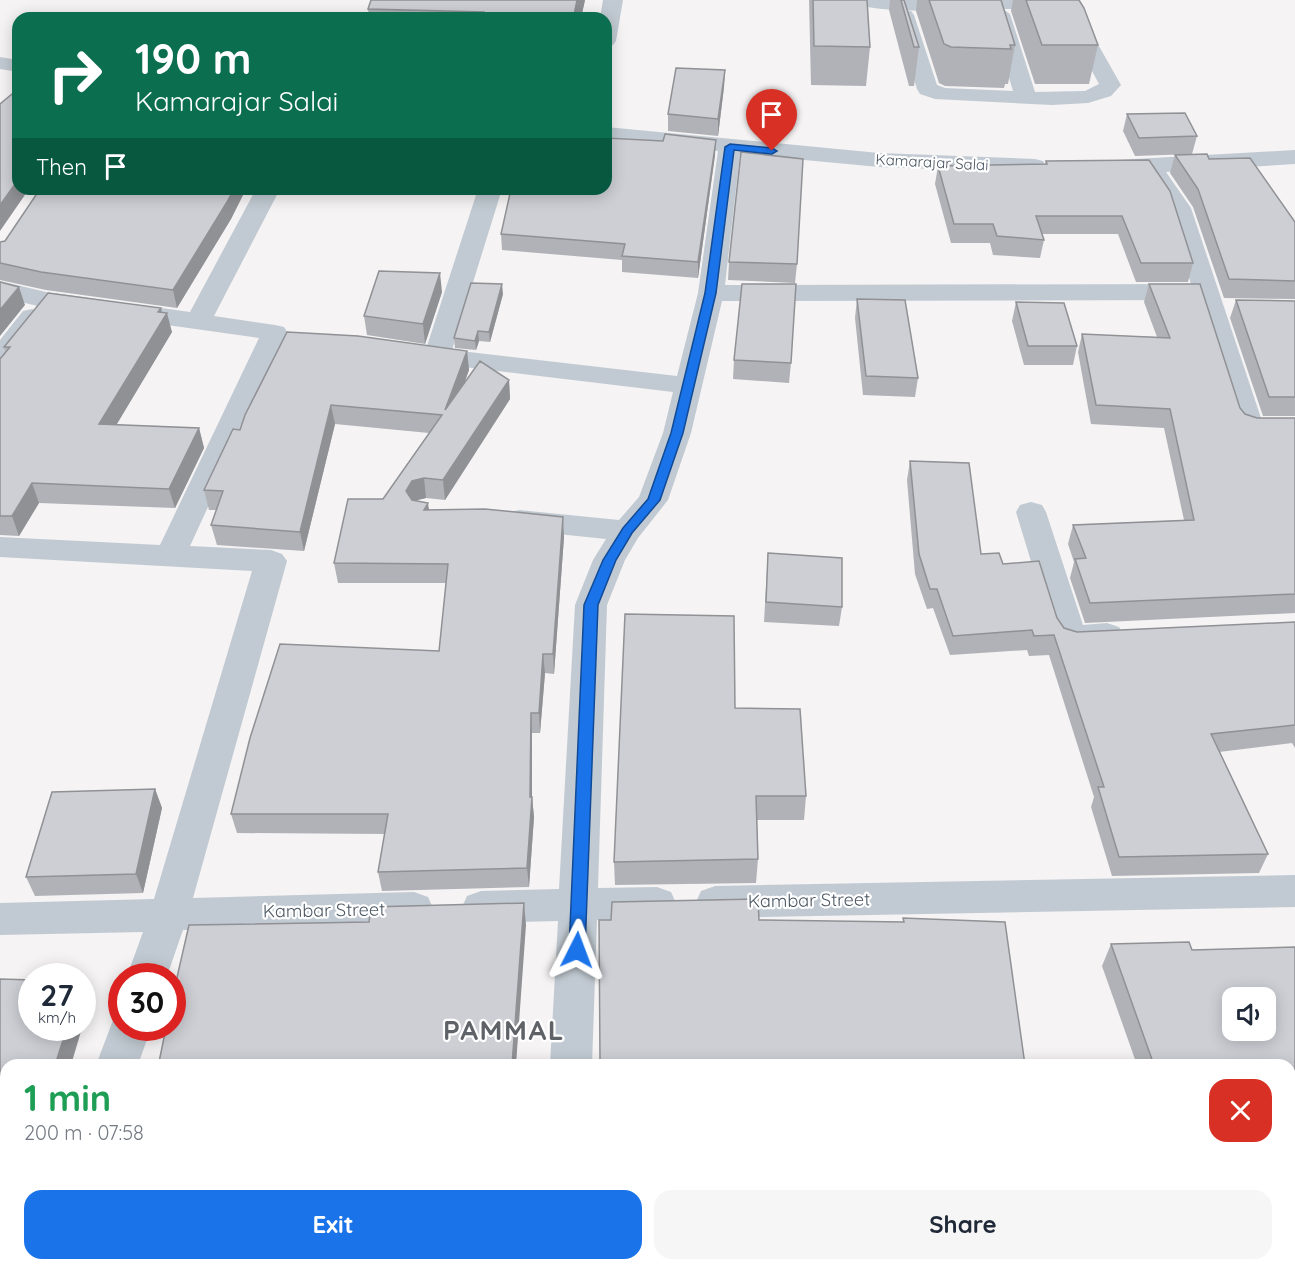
<!DOCTYPE html>
<meta charset="utf-8">
<style>
:root{--surface:#fff;--page:#f6f6f7;--text:#1f2937;--muted:#747a83;--accent:#1a73e8}
body{margin:0;font-family:Quicksand,sans-serif;background:var(--page);color:var(--text);height:100vh;display:flex;flex-direction:column;font-size:22px;white-space:nowrap}
*{box-sizing:border-box;margin:0}
p{font-size:20px;color:var(--muted)}
.icon{flex:none;width:33px;height:33px;fill:none;stroke:currentColor;stroke-width:2;stroke-linecap:round;stroke-linejoin:round}
.map{position:relative;flex:1;overflow:hidden}
.sheet{position:absolute;left:0px;top:1059px;width:1296px;height:212px;display:flex;flex-direction:column;background:var(--surface);border-radius:18px 18px 0 0;box-shadow:0 3px 15px #0003}
.sheet>*{flex:none}
.hud{position:absolute;left:12px;top:12px;width:600px;height:183px;border-radius:18px;box-shadow:0 3px 15px #0003;background:#0b6e4f;color:#fff;overflow:hidden}
.controls{position:absolute;left:1222px;top:987px;display:grid;gap:12px}
.controls a{display:grid;place-items:center;width:54px;height:54px;border-radius:12px;background:var(--surface);box-shadow:0 3px 15px #0003;font-size:30px}
.speed{position:absolute;left:18px;top:963px;display:flex;gap:12px;font-size:30px;font-weight:700;text-align:center}
.speed>*{display:grid;place-content:center;width:78px;height:78px;border-radius:50%;background:var(--surface);box-shadow:0 3px 15px #0003;line-height:1}
.speed small{font-size:15px;font-weight:400}
.speed .limit{border:9px solid #d22;background:#fff;color:#111}
.pin{position:absolute;display:grid;place-items:center;width:51px;height:51px;color:#fff;margin:-62px -26px;border-radius:50% 50% 50% 0;rotate:-45deg;box-shadow:0 0 6px #0007}
.pin .icon{rotate:45deg}
.me{position:absolute;width:66px;margin:-33px;rotate:3deg;stroke-linejoin:round;filter:drop-shadow(0 0 4px #0008)}
.turn{display:flex;align-items:center;gap:21px;height:126px;padding:0 24px;font-size:27px}
.turn .icon{width:78px;height:78px;stroke-width:2.5}
.turn b{display:block;font-size:42px;line-height:51px}
.then{display:flex;align-items:center;height:57px;padding:0 24px;background:#0003;gap:12px;font-size:22px}
.round{display:grid;place-items:center;flex:none;width:63px;height:63px;border-radius:18px;background:var(--page)}
.head{display:flex;align-items:center;justify-content:space-between;height:102px;padding:0 24px}
h1{font-size:36px;font-weight:700;line-height:45px;color:#1e9e55}
.button{display:flex;gap:12px;margin-top:auto;padding:12px 24px}
.button a{flex:1;height:69px;border-radius:18px;background:var(--accent);color:#fff;font-size:24px;font-weight:700;line-height:69px;text-align:center}
.button a+a{background:var(--page);color:var(--text)}
.map>svg:first-child{display:block}
.lines{fill:none;stroke-linecap:round;stroke-linejoin:round}
.minor{fill:#c1cad2;fill-rule:evenodd}
.wall{fill:#b0b2b7}
.shaded-wall{fill:#909195}
.building{fill:#cdcfd5;stroke:#909195;stroke-width:1.5;fill-rule:evenodd}
.route{fill:#1a73e8;stroke:#114b97;stroke-width:1.5}
.labels{text-anchor:middle;dominant-baseline:central;stroke-width:4.5;stroke-linejoin:round;paint-order:stroke}
.far-street-label{font-size:15px;fill:#4a5661;stroke:#fff}
.street-label{font-size:18px;fill:#4a5661;stroke:#fff}
.near-district-label{font-size:28px;font-weight:bold;letter-spacing:1.5px;fill:#5f6368;stroke:#fff}
</style>
<div class="map">
<svg width="1295" height="1270" viewBox="0 0 1295 1270">
<rect width="100%" height="100%" fill="#f5f3f3"/>
<g class="lines">
<path class="minor" d="M 603,0 L 623,0 L 616,41 L 613,45 L 606,47 L 606,18 L 600,18 Z
M 850,0 L 1054,0 L 1079,11 L 1121,85 L 1111,96 L 1088,103 L 1052,105 L 935,99 L 920,94 L 917,89 L 894,15 L 897,11 L 911,11 L 914,15 L 937,85 L 945,88 L 1013,91 L 990,14 L 997,9 C 952,9 896,15 853,4 ZM 1003,9 L 1042,9 L 1064,19 L 1099,84 L 1085,91 L 1035,92 L 1010,14 Z
M 0,57 L 18,60 L 18,72 L 0,69 Z
M 606,127 L 879,153 L 1035,159 L 1043,161 L 1046,166 L 1043,171 L 1035,173 L 879,167 L 740,154 L 725,285 L 1191,284 L 1167,208 L 1144,173 L 1100,171 L 1097,166 L 1100,161 L 1295,150 L 1295,164 L 1166,172 L 1191,208 L 1261,418 L 1295,418 L 1295,436 L 1250,435 L 1240,432 L 1236,426 L 1196,300 L 722,301 L 691,433 L 668,500 L 638,538 L 625,560 L 607,605 L 598,888 L 657,887 L 671,892 L 676,903 L 671,914 L 657,919 L 597,920 L 592,1065 L 550,1065 L 558,921 L 481,923 L 467,918 L 462,907 L 467,896 L 481,891 L 559,889 L 575,605 L 593,560 L 606,539 L 519,530 L 508,527 L 504,520 L 508,513 L 519,510 L 619,520 L 639,497 L 663,433 L 673,392 L 422,362 L 412,360 L 409,354 L 412,348 L 427,346 L 478,189 L 502,189 L 452,350 L 677,376 L 698,293 L 718,151 L 606,141 Z
M 256,189 L 280,189 L 214,316 L 275,325 L 284,327 L 288,333 L 190,546 L 271,550 L 282,554 L 287,561 L 193,898 L 414,892 L 428,897 L 433,908 L 428,919 L 414,924 L 183,930 L 167,976 L 127,976 L 143,932 L 0,935 L 0,903 L 154,899 L 252,571 L 0,557 L 0,537 L 160,545 L 259,338 L 46,308 L 0,297 L 0,281 L 46,292 L 190,312 Z
M 32,309 L 41,311 L 45,317 L 10,364 L 0,366 L 0,340 L 23,311 Z
M 1031,502 L 1042,505 L 1046,512 L 1083,625 L 1107,623 L 1119,627 L 1124,635 L 1119,643 C 1100,649 1078,651 1059,645 L 1054,637 L 1016,512 L 1020,505 Z
M 1295,875 L 1295,907 L 715,918 L 701,913 L 696,902 L 701,891 L 715,886 Z
M 122,1013 L 122,1028 L 151,1028 L 138,1065 L 96,1065 L 115,1015 Z
M 25,1264 L 71,1264 L 69,1270 L 23,1270 Z
M 537,1264 L 583,1264 L 583,1270 L 537,1270 Z"/>
</g>
<path class="wall" d="M 371,0 L 585,0 L 581,18 L 369,18 L 368,9 Z
M 809,0 L 867,0 L 870,47 L 866,86 L 811,85 Z
M 890,0 L 904,0 L 919,47 L 914,86 L 909,86 L 889,10 Z
M 917,0 L 1001,0 L 1015,45 L 1008,84 L 1005,84 L 1004,88 L 945,86 L 939,83 L 916,11 Z
M 1013,0 L 1079,0 L 1098,45 L 1089,84 L 1035,84 L 1011,11 Z
M 725,70 L 724,87 L 718,136 L 668,131 L 668,114 Z
M 1127,114 L 1197,136 L 1192,154 L 1135,156 L 1123,131 Z
M 715,155 L 698,278 L 622,272 L 622,260 L 502,250 L 501,234 Z
M 1175,155 L 1209,159 L 1295,222 L 1295,299 L 1224,298 L 1193,207 L 1170,173 Z
M 1046,161 L 1193,263 L 1188,282 L 1136,282 L 1118,234 L 1042,234 L 1044,240 L 1040,258 L 993,255 L 990,243 L 951,243 L 935,184 L 938,166 L 1045,164 Z
M 40,189 L 246,189 L 231,219 L 177,308 L 46,290 L 0,280 L 0,242 L 5,241 Z
M 729,262 L 797,264 L 795,283 L 728,280 Z
M 1149,284 L 1245,414 L 1257,418 L 1295,418 L 1295,613 L 1085,623 L 1070,578 L 1074,562 L 1068,544 L 1073,525 L 1184,520 L 1164,428 L 1091,424 L 1078,352 L 1082,334 L 1157,337 L 1144,302 Z
M 442,292 L 425,344 L 367,335 L 364,316 Z
M 503,294 L 490,342 L 479,341 L 476,350 L 455,348 L 454,338 Z
M 857,299 L 918,378 L 915,397 L 863,395 L 855,318 Z
M 1236,300 L 1295,301 L 1295,416 L 1263,416 L 1230,318 Z
M 1016,302 L 1077,346 L 1073,365 L 1024,365 L 1012,321 Z
M 162,312 L 172,332 L 116,425 L 199,428 L 204,448 L 175,508 L 39,503 L 19,536 L 0,535 L 0,359 L 6,353 L 4,347 Z
M 467,351 L 469,370 L 464,383 L 509,380 L 510,399 L 445,500 L 426,498 L 416,500 L 429,510 L 564,537 L 554,674 L 545,673 L 540,733 L 532,733 L 532,797 L 534,817 L 529,887 L 382,891 L 378,872 L 385,834 L 237,833 L 231,814 L 439,651 L 446,583 L 338,583 L 334,563 L 383,499 L 429,433 L 335,424 L 304,551 L 217,545 L 211,525 L 217,510 L 209,510 L 204,490 L 240,430 Z
M 734,360 L 791,363 L 789,383 L 733,379 Z
M 910,461 L 981,554 L 1003,564 L 1057,618 L 1064,628 L 1077,632 L 1295,622 L 1295,748 L 1292,743 L 1219,752 L 1268,854 L 1259,873 L 1112,876 L 1091,807 L 1094,797 L 1049,655 L 1029,656 L 1027,650 L 950,655 L 933,608 L 927,609 L 915,574 L 907,480 Z
M 768,553 L 842,607 L 839,626 L 764,622 Z
M 735,708 L 806,796 L 804,820 L 757,820 L 758,859 L 756,883 L 615,885 L 614,862 Z
M 155,789 L 162,808 L 143,893 L 35,896 L 26,877 Z
M 903,918 L 1025,1065 L 600,1065 L 599,920 L 903,922 Z
M 1111,944 L 1192,950 L 1295,947 L 1295,1110 L 1290,1110 L 1290,1065 L 1137,1065 L 1102,966 Z
M 621,1264 L 736,1264 L 736,1270 L 764,1270 L 621,1270 Z
M 1072,1264 L 1180,1264 L 1182,1270 L 1074,1270 Z"/>
<path class="shaded-wall" d="M 577,0 L 585,0 L 581,18 L 574,18 Z
M 725,70 L 724,87 L 718,136 L 718,119 Z
M 716,140 L 715,155 L 698,278 L 698,262 Z
M 18,180 L 18,189 L 29,189 L 0,231 L 0,205 Z
M 234,189 L 246,189 L 231,219 L 177,308 L 173,290 Z
M 440,273 L 442,292 L 425,344 L 423,324 Z
M 502,284 L 503,294 L 490,342 L 489,332 Z
M 19,287 L 25,305 L 0,336 L 0,310 Z
M 161,308 L 163,319 L 167,313 L 172,332 L 105,444 L 99,424 Z
M 478,331 L 479,341 L 476,350 L 475,341 Z
M 467,351 L 469,370 L 448,429 L 445,410 Z
M 509,380 L 510,399 L 445,500 L 443,480 Z
M 331,405 L 335,424 L 304,551 L 300,532 Z
M 199,428 L 204,448 L 175,508 L 169,489 Z
M 424,478 L 426,498 L 414,501 L 409,511 L 406,491 L 412,481 Z
M 32,483 L 39,503 L 19,536 L 12,516 Z
M 428,503 L 431,523 L 424,510 Z
M 563,517 L 564,537 L 554,674 L 553,654 Z
M 543,654 L 545,673 L 540,733 L 539,713 Z
M 531,713 L 532,733 L 532,803 L 532,797 L 534,817 L 529,887 L 527,868 L 530,797 Z
M 155,789 L 162,808 L 143,893 L 136,874 Z
M 524,903 L 526,925 L 516,1065 L 512,1065 Z
M 82,981 L 91,1000 L 82,1027 Z
M 67,1028 L 82,1028 L 71,1065 L 55,1065 Z
M 6,1199 L 6,1248 L 0,1266 L 0,1216 Z"/>
<path class="building" d="M 371,0 L 577,0 L 574,15 L 522,13 L 521,18 L 482,18 L 484,12 L 368,9 Z
M 813,0 L 867,0 L 870,47 L 814,46 Z
M 901,0 L 904,0 L 919,47 L 914,47 Z
M 929,0 L 1001,0 L 1015,45 L 1010,45 L 1011,49 L 951,47 L 944,44 Z
M 1026,0 L 1079,0 L 1084,8 L 1098,45 L 1042,45 Z
M 676,68 L 725,70 L 718,119 L 668,114 Z
M 18,89 L 18,180 L 0,205 L 0,104 Z
M 1185,113 L 1197,136 L 1139,138 L 1127,114 Z
M 665,134 L 716,140 L 698,262 L 622,256 L 625,244 L 501,234 L 511,189 L 606,189 L 606,138 L 663,141 Z
M 741,152 L 803,159 L 797,264 L 729,262 Z
M 1207,154 L 1209,159 L 1250,158 L 1295,222 L 1295,281 L 1229,279 L 1198,189 L 1175,155 Z
M 1149,160 L 1170,191 L 1193,263 L 1141,263 L 1122,216 L 1036,216 L 1044,240 L 997,236 L 993,224 L 954,224 L 938,166 L 1047,164 L 1046,161 Z
M 40,189 L 234,189 L 227,202 L 173,290 L 41,272 L 0,263 L 0,242 L 5,241 Z
M 379,271 L 440,273 L 423,324 L 364,316 Z
M 0,282 L 19,287 L 0,310 Z
M 471,283 L 502,284 L 489,332 L 478,331 L 475,341 L 454,338 Z
M 742,284 L 796,284 L 791,363 L 734,360 Z
M 1149,284 L 1200,284 L 1240,408 L 1245,414 L 1257,418 L 1295,418 L 1295,594 L 1090,603 L 1075,559 L 1086,558 L 1073,525 L 1194,520 L 1170,409 L 1096,405 L 1082,334 L 1170,338 Z
M 48,293 L 161,308 L 158,312 L 167,313 L 99,424 L 199,428 L 169,489 L 32,483 L 12,516 L 0,516 L 0,359 L 10,347 L 4,347 Z
M 857,299 L 905,300 L 918,378 L 866,376 Z
M 1236,300 L 1295,301 L 1295,397 L 1269,397 Z
M 1016,302 L 1064,303 L 1077,346 L 1028,346 Z
M 287,332 L 358,336 L 467,351 L 445,410 L 480,361 L 509,380 L 443,480 L 424,478 L 412,481 L 406,491 L 412,500 L 428,503 L 424,510 L 485,509 L 563,517 L 553,654 L 543,654 L 539,713 L 531,713 L 530,797 L 532,797 L 527,868 L 378,872 L 388,814 L 231,814 L 250,738 L 280,644 L 439,651 L 448,564 L 334,563 L 348,499 L 383,499 L 442,415 L 331,405 L 300,532 L 211,525 L 223,491 L 204,490 L 233,429 L 240,430 L 245,415 Z
M 910,461 L 969,463 L 981,554 L 999,553 L 1003,564 L 1039,561 L 1057,618 L 1064,628 L 1077,632 L 1295,622 L 1295,725 L 1211,734 L 1268,854 L 1119,857 L 1098,787 L 1104,787 L 1054,635 L 1034,636 L 1032,630 L 953,636 L 937,589 L 930,589 L 919,554 Z
M 768,553 L 842,558 L 842,607 L 766,602 Z
M 625,614 L 734,616 L 735,708 L 800,709 L 806,796 L 756,796 L 758,859 L 614,862 Z
M 155,789 L 136,874 L 26,877 L 52,792 Z
M 758,899 L 759,920 L 904,922 L 903,918 L 1005,922 L 1025,1065 L 643,1065 L 643,1060 L 600,1060 L 599,920 L 611,920 L 612,902 Z
M 524,903 L 512,1065 L 140,1065 L 141,1062 L 159,1062 L 166,1028 L 172,1028 L 172,999 L 189,925 L 369,922 L 371,907 Z
M 1189,942 L 1192,950 L 1295,947 L 1295,1090 L 1290,1090 L 1290,1065 L 1154,1065 L 1111,944 ZM 1233,998 L 1266,998 L 1266,1030 L 1233,1030 Z
M 0,979 L 32,980 L 32,1028 L 67,1028 L 55,1065 L 6,1065 L 6,1199 L 0,1216 Z
M 637,1264 L 736,1264 L 736,1270 L 764,1269 L 764,1270 L 637,1270 Z
M 1084,1264 L 1180,1264 L 1182,1270 L 1085,1270 Z
M 265,1269 L 264,1270 L 204,1270 Z"/>
<path class="route" d="M 730,144 L 772,148 L 777,151 L 772,154 L 734,150 L 716,293 L 683,433 L 660,500 L 632,533 L 616,560 L 598,605 L 585,950 L 583,955 L 577,957 L 571,955 L 569,950 L 584,605 L 603,560 L 623,528 L 648,499 L 671,433 L 705,293 L 725,147 Z"/>
<g class="labels">
<g class="far-street-label">
<text transform="translate(932 162) rotate(3)">Kamarajar Salai</text>
</g>
<g class="street-label">
<text transform="translate(809 900) rotate(-1)">Kambar Street</text>
<text transform="translate(324 910) rotate(-1)">Kambar Street</text>
</g>
<g class="near-district-label">
<text x="504" y="1029">PAMMAL</text>
</g>
</g>
</svg>
<div class="controls">
<a><svg class="icon" aria-label="sound" viewBox="0 0 24 24"><path d="M4 9h4l5-4v14l-5-4H4zM17 9q2 3 0 6"/></svg></a>
</div>
<div class="speed"><div>27<small>km/h</small></div><div class="limit">30</div></div>
<div class="pin" style="left:772px;top:151px;background:#d93025"><svg class="icon" aria-label="arrive" viewBox="0 0 24 24"><path d="M6 21V4h12l-3 4 3 4H6"/></svg></div>
<svg class="me" style="left:577px;top:950px" viewBox="-20 -20 40 40"><path d="M0-17L14 15 0 8-14 15z" fill="#1a73e8" stroke="#fff" stroke-width="4"/></svg>
<div class="hud">
<div class="turn"><svg class="icon" aria-label="right" viewBox="0 0 24 24"><path d="M7 20v-9h11M14 6l5 5-5 5"/></svg><div><b>190 m</b>Kamarajar Salai</div></div>
<div class="then">Then<svg class="icon" aria-label="arrive" viewBox="0 0 24 24"><path d="M6 21V4h12l-3 4 3 4H6"/></svg></div>
</div>
<section class="sheet">
<div class="head"><div><h1>1 min</h1><p>200 m · 07:58</p></div><a class="round" style="background:#d93025;color:#fff"><svg class="icon" aria-label="close" viewBox="0 0 24 24"><path d="M6 6l12 12M18 6L6 18"/></svg></a></div>
<div class="button"><a>Exit</a><a>Share</a></div>
</section>
</div>
